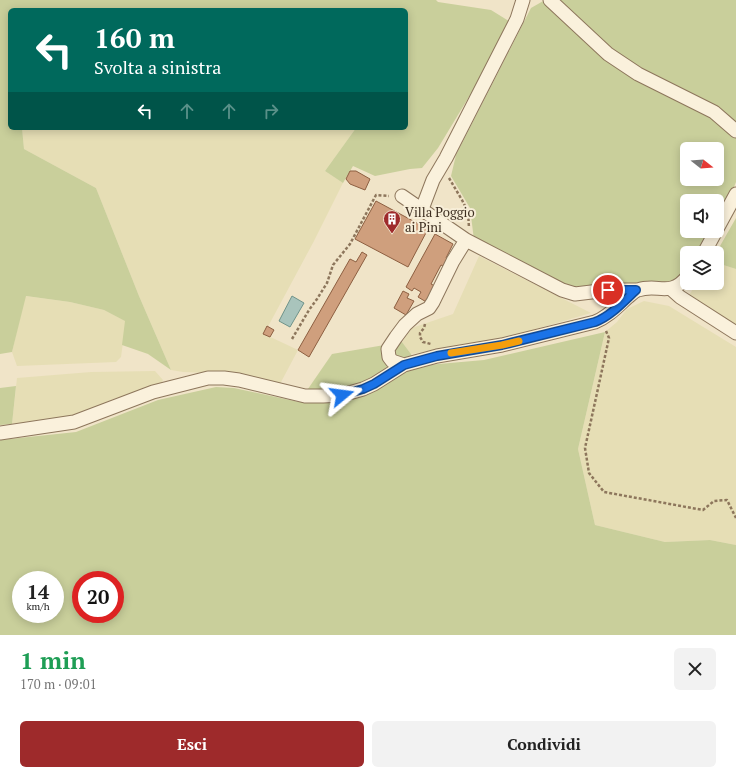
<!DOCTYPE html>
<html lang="it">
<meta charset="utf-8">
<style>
:root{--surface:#fff;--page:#f2f2f2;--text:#222;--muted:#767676;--accent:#9e2a2b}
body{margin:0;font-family:"PT Serif",serif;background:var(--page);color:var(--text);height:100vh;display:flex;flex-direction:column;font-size:15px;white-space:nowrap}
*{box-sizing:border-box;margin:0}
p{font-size:13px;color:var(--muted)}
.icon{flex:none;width:22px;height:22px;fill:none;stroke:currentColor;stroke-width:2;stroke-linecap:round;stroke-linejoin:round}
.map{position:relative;height:635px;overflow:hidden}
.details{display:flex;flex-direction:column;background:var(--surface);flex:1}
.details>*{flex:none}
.top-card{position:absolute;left:8px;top:8px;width:400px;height:122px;border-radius:6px;box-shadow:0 2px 10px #0003;background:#00695c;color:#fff;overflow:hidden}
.needle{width:26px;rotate:107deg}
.controls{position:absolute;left:680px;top:142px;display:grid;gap:8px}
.controls a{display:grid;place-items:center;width:44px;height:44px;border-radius:6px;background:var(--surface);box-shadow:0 2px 10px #0003;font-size:20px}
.speed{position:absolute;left:12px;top:571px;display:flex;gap:8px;font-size:20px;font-weight:700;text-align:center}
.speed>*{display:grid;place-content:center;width:52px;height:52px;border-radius:50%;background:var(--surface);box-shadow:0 2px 10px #0003;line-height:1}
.speed small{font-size:10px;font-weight:400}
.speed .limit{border:6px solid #d22;background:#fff;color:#111}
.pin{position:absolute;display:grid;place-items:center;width:34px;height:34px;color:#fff;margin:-17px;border:2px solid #fff;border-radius:50%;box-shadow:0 1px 4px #0007}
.me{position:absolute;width:44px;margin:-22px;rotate:74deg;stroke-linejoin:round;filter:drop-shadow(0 0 3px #0008)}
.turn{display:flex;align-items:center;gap:14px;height:84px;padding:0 20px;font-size:18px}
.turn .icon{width:52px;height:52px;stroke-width:2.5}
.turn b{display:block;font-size:28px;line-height:34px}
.lanes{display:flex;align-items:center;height:38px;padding:0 20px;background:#0003;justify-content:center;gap:20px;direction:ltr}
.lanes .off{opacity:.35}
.round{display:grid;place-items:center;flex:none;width:42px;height:42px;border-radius:6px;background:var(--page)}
.headline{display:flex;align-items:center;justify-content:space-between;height:68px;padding:0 20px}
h1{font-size:24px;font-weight:700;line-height:30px;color:#1e9e55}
.action{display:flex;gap:8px;margin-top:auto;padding:8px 20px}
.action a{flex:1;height:46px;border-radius:6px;background:var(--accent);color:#fff;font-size:16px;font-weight:700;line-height:46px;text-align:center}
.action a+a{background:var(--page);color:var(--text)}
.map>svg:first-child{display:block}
.farmland{fill:#e6deb5}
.green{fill:#c9cf9b;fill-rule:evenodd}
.water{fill:#a9c4bc;stroke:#6f938a}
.building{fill:#cf9f7d;stroke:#8d5f41}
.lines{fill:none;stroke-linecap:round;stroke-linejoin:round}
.minor-casing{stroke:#8d765c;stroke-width:15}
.path{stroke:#8d765c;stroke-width:2.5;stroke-dasharray:3 2;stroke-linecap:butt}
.minor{stroke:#faf1dc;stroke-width:13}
.route-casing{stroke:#114b97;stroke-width:10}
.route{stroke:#1a73e8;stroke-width:7}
.slow{stroke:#f59e0b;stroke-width:7}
.labels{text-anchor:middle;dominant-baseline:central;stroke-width:4;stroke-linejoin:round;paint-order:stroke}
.poi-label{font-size:13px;fill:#3d2e20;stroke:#f7eed8;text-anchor:start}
</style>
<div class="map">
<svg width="736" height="635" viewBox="0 0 736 635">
<rect width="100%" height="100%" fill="#f0e4c8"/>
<path class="farmland" d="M 22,128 L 356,128 L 325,171 L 343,183 L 314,241 L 264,334 L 298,350 L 280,384 L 208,373 L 183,372 L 171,370 L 139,296 L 96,188 L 24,149 Z
M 479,256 L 591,313 L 502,339 L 411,354 L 402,342 L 412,328 L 453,314 Z
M 717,263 L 736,269 L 736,329 L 687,298 L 697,283 L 717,283 Z
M 25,296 L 70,302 L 104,310 L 126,321 L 121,357 L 116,362 L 17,366 L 12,352 Z
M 644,301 L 669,306 L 736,347 L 736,545 L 710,540 L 665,542 L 595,525 L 578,449 L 605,332 L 617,322 L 627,309 Z
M 155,371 L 163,380 L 161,384 L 151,389 L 113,399 L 85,412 L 72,418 L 12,424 L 17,378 L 91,372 Z"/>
<path class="green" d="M 0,0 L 436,0 L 438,2 L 491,10 L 512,23 L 493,57 L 438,148 L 422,168 L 410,169 L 375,176 L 353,166 L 343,183 L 325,171 L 356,128 L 406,128 L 406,10 L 10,10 L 10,128 L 22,128 L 24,149 L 96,188 L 139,296 L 171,370 L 148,354 L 122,345 L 125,321 L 104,310 L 70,302 L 26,296 L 12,352 L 0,354 Z
M 545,0 L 736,0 L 736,182 L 730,197 L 717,221 L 717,201 L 687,201 L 687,231 L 712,231 L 700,253 L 687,253 L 687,271 L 682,276 L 670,282 L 651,282 L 575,291 L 474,240 L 470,208 L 451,176 L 456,155 L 531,8 ZM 687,149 L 717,149 L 717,179 L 687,179 Z
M 736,218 L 736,269 L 717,263 L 717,253 L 716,253 Z
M 605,332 L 578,449 L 595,525 L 665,542 L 710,540 L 736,545 L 736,635 L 0,635 L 0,440 L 76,432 L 158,400 L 216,387 L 234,388 L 299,402 L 332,354 L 402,342 L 411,354 L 416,366 L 484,360 ZM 21,580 L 55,580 L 55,614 L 21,614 ZM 81,580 L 115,580 L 115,614 L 81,614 Z
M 16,386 L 12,424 L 0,425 L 0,388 Z"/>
<path class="water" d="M 292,296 L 304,303 L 290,327 L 279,321 Z"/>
<path class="building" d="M 350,171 L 356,171 L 370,179 L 365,190 L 350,184 L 346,179 Z
M 376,201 L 428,229 L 408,267 L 355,239 Z
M 435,234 L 453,244 L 446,258 L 449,260 L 445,267 L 441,265 L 431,284 L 437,287 L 428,303 L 418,297 L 421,292 L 414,288 L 412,291 L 406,287 Z
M 362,252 L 367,255 L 309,357 L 298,350 L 350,259 L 356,262 Z
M 403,291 L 409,294 L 407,298 L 414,301 L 406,315 L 394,308 Z
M 267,326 L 274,330 L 270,337 L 263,334 Z"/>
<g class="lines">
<g class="minor-casing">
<path id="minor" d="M 550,0 L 608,54 L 638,74 L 714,112 L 736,131
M 402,196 L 466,240 L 562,290 L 575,294 L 608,290 L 636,290
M 422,209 L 433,180 L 446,158 L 517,19 L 523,0
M 717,229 L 736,194
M 704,253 L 716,231
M 671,289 L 680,297 L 736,333
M 404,365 L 392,361 L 389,357 L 388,349 L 396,337 L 405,325 L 417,314 L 429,308 L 433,302 L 453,261 L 466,240
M 0,433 L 74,422 L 153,392 L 208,378 L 224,378 L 239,380 L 305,396 L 323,396 L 342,395 L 363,389 L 374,384 L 404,365 L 437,356 L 502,345 L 595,322 C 608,317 618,306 628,297 C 631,295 634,291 638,290 C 658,283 670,298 687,277"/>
</g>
<path class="path" d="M 449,178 L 462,200 L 468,212 L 469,228
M 425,324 L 424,328 L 420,333 L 420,337 L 423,342 L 431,344
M 606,331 L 609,338 L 585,448 L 589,473 L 604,492 L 703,510 L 714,501 L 727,500 L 736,518
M 292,339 L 309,310 L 317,299 L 327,283 L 333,265 L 350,244 L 376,195 L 389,196"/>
<use href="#minor" class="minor"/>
</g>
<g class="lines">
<g class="route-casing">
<path id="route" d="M 342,395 L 363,389 L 374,384 L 404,365 L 437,356 L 502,345 L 595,322 C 611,316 624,301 636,290 L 608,290"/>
</g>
<use href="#route" class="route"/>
<path class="slow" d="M 451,353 L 502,345 L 519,341"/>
</g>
<defs>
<g id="building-pin" transform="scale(0.9)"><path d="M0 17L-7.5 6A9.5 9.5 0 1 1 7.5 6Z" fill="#9e2a2b" stroke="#f7eed8"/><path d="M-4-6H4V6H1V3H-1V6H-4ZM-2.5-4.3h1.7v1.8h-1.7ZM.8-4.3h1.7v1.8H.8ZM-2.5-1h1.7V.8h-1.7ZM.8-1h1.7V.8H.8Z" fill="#fff"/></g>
</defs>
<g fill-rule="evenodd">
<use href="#building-pin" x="392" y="219"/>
</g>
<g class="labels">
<g class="poi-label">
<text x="405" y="212">Villa Poggio<tspan x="405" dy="15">ai Pini</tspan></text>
</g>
</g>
</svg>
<div class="controls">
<a><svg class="needle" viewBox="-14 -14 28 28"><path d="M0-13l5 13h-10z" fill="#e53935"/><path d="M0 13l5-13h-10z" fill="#767676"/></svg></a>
<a><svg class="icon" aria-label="sound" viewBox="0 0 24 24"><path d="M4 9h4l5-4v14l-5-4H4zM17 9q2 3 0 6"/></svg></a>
<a><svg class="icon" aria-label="layers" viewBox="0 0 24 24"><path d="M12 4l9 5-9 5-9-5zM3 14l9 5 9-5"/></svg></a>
</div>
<div class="speed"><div>14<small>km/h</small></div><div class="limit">20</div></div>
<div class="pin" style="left:608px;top:290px;background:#d93025"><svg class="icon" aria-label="arrive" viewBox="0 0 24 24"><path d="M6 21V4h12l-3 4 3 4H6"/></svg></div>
<svg class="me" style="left:342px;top:395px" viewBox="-20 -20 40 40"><path d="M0-17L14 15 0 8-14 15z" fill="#1a73e8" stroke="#fff" stroke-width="4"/></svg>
<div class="top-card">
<div class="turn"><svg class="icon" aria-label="left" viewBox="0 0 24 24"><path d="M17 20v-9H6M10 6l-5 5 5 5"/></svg><div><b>160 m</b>Svolta a sinistra</div></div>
<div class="lanes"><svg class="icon" aria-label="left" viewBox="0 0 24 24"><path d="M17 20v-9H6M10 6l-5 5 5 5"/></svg><svg class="icon off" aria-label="ahead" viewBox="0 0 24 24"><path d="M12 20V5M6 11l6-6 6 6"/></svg><svg class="icon off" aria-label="ahead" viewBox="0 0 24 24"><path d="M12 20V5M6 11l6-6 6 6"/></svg><svg class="icon off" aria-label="right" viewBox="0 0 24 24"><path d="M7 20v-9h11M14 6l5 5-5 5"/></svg></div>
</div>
</div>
<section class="details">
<div class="headline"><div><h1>1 min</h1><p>170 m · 09:01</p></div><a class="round"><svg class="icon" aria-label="close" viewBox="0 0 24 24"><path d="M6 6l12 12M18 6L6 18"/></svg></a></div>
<div class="action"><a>Esci</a><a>Condividi</a></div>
</section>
